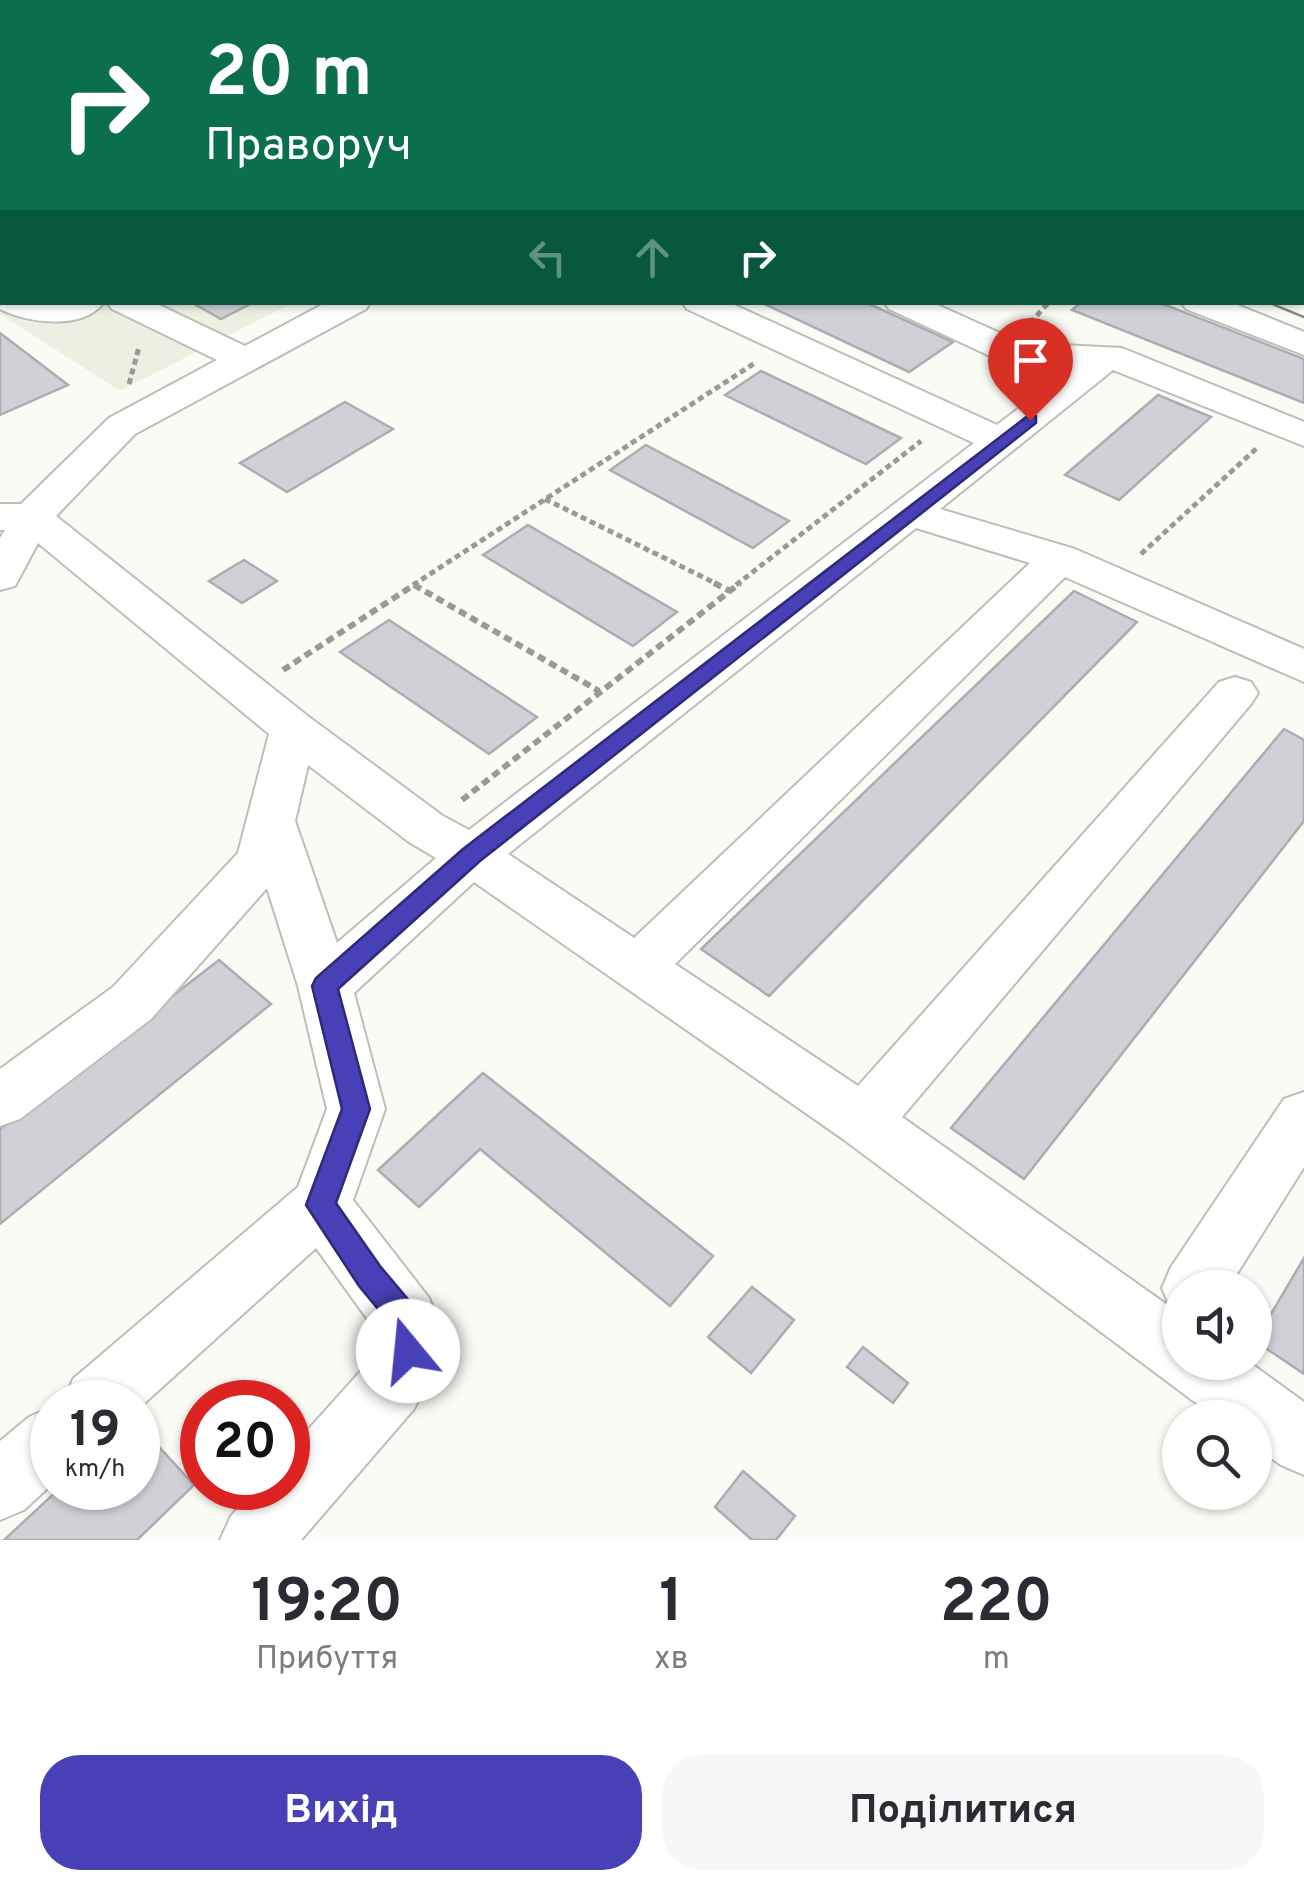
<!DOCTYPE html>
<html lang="uk">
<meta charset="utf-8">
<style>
:root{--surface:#fff;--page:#f7f7f7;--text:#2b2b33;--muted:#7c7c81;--accent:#4740b6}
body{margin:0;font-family:Overpass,sans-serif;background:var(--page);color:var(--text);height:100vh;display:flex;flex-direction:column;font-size:38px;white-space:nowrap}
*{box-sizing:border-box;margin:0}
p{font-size:32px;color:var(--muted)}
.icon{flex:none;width:55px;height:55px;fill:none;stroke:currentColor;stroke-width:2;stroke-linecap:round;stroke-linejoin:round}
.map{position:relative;height:1540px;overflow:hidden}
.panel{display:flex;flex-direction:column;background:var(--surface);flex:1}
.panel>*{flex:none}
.hud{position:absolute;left:0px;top:0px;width:1305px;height:305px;box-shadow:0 2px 8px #0004;background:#0b6e4f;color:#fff;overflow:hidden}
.tools{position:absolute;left:1162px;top:1270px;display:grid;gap:20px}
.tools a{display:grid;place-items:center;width:110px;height:110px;border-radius:50%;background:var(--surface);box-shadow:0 2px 8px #0004;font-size:50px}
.speed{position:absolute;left:30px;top:1380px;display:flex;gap:20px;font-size:50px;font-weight:700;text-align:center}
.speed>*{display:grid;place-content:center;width:130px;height:130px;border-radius:50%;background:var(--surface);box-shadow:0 2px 8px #0004;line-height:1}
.speed small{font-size:25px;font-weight:400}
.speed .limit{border:15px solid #d22;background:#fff;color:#111}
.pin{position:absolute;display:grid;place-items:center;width:85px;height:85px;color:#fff;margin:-102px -42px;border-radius:50% 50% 50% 0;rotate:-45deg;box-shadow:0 0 10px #0007}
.pin .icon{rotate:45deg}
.me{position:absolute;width:110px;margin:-55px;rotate:343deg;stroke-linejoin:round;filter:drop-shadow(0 0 8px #0008)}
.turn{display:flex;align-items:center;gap:35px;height:210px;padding:0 40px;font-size:45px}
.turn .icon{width:130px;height:130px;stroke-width:2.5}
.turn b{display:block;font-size:70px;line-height:85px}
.lanes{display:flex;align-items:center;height:95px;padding:0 40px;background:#0003;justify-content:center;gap:50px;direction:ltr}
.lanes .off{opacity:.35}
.eta{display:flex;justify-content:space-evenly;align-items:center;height:170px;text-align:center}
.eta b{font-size:60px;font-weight:700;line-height:70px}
.primary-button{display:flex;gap:20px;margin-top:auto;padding:20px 40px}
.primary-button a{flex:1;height:115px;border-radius:40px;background:var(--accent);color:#fff;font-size:40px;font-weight:700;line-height:115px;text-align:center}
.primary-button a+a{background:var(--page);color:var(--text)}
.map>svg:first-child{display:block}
.built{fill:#efefe1}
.building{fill:#d0d1d7;stroke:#acadb2;stroke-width:2.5}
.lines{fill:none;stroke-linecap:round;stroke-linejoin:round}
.minor-casing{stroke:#bebeb9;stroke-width:4}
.path-far2{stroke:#999995;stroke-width:4;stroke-dasharray:5 2.5;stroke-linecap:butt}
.path-far1{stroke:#999995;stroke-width:5;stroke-dasharray:6 4;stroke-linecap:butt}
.path{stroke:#999995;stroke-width:6;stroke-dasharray:8 5;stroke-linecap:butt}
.minor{fill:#fff;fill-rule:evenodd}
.tram{stroke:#878784;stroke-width:2.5}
.route{fill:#4740b6;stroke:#2e2a76;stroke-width:2.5}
</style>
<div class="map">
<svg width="1304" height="1540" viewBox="0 0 1304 1540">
<rect width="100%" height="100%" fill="#fbfbf5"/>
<path class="built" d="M 0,15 L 2,302 L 292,303 L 120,391 L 0,314 Z"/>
<path class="building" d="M 191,302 L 254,302 L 221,319 Z
M 760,302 L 865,302 L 953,342 L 909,372 Z
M 1082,302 L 1158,302 L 1304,359 L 1304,403 L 1072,310 Z
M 0,333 L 68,385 L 0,415 Z
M 761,371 L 901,438 L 866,464 L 725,395 Z
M 1158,395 L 1211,417 L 1119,500 L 1065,475 Z
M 345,402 L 393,429 L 287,492 L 240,463 Z
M 646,445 L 789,521 L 753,548 L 610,470 Z
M 528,525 L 677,612 L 633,646 L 483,555 Z
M 244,560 L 277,581 L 242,603 L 209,581 Z
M 1074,591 L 1137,622 L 769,996 L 701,949 Z
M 389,620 L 537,717 L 489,754 L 340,652 Z
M 1284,729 L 1304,740 L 1304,821 L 1024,1179 L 951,1128 Z
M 219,960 L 271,1004 L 0,1224 L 0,1129 Z
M 483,1073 L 713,1256 L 670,1306 L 480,1149 L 419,1207 L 378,1170 Z
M 1304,1258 L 1304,1374 L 1255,1341 Z
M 752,1287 L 794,1320 L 751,1373 L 708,1337 Z
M 863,1347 L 908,1383 L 893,1403 L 847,1367 Z
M 138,1424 L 194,1485 L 137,1540 L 4,1540 L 60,1488 L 138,1488 Z
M 743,1471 L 795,1516 L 776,1540 L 752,1540 L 715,1507 Z"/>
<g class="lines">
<g class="minor-casing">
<path id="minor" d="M 396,0 L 427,0 L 428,2 L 398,2 Z
M 574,0 L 606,0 L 607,2 L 576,2 Z
M 1302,102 L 1304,103 L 1304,121 L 1302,120 Z
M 1302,245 L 1304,246 L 1304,266 L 1302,266 Z
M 2,294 L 2,302 L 104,302 C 83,331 27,323 0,309 Z
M 107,302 L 153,302 L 245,346 L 327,302 L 371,302 L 366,309 L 135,434 L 56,516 L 309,717 L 443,816 L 469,830 L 974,443 L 687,309 L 682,302 L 728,302 L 997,425 L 1073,366 L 1003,362 L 889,309 L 884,302 L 931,302 L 1022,343 L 1122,348 L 1304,422 L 1304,446 L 1113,370 L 940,509 L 1075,549 L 1304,649 L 1304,682 L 1065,577 L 675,964 L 858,1086 L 1219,682 L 1235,677 L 1251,682 L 1258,693 L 1251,704 L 902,1117 L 1170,1307 L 1162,1288 L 1171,1267 L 1284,1099 L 1304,1092 L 1304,1167 L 1228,1288 L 1180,1288 L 1180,1313 L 1176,1311 L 1180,1314 L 1180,1362 L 1249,1362 L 1304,1402 L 1304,1475 L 1281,1465 L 1255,1447 L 1255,1418 L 1216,1418 L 843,1139 L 474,882 L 354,993 L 385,1109 L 353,1200 L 429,1298 L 438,1320 L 441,1351 L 414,1409 L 301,1540 L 220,1540 L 231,1516 L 256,1488 L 288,1488 L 288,1452 L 368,1363 L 377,1347 L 376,1331 L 316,1248 L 138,1409 L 138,1402 L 64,1402 L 73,1379 L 298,1187 L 327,1109 L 298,986 L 267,888 L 151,1019 L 20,1119 L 0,1126 L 0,1069 L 113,987 L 238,853 L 269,734 L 38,543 L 15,586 L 0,590 L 0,538 L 5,530 L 0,530 L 0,504 L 21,504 L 109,418 L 217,360 L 112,309 ZM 916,528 L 1030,563 L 634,938 L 508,854 ZM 308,765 L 409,842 L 436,858 L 337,943 L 295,821 Z
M 1181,302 L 1230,302 L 1304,332 L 1304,355 L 1186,309 Z
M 52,1407 L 52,1484 L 24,1510 L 0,1520 L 0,1441 L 29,1417 Z"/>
</g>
<path class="path-far2" d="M 286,0 L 292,2
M 536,0 L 543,2
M 858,0 L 866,2"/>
<path class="path-far1" d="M 1030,323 L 1049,302
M 129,384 L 139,347
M 545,499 L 719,585
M 1141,554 L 1257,448
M 413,585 L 755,363
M 736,585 L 921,441"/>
<path class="path" d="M 714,583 L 730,591
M 414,585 L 599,691
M 283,670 L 417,583
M 462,800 L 740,583"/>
<use href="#minor" class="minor"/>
<path class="tram" d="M 479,0 L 486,2
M 1267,302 L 1304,317"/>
</g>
<path class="route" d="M 1030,414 L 1036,416 L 1036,423 L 480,861 L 338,989 L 370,1109 L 336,1203 L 380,1266 L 417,1310 L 424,1351 L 419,1361 L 408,1366 L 398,1361 L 392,1326 L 359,1286 L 306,1205 L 342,1109 L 312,986 L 316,978 L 463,849 Z"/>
</svg>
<div class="tools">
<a><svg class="icon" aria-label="sound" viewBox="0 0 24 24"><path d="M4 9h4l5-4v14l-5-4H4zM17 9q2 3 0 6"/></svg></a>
<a><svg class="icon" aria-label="search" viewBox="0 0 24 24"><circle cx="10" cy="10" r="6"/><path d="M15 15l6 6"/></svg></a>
</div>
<div class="speed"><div>19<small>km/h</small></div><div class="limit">20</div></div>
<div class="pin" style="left:1030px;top:420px;background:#d93025"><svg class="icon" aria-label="arrive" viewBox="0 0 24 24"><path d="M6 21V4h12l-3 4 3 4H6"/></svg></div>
<svg class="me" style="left:408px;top:1351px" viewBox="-20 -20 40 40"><circle r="19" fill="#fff"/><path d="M0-13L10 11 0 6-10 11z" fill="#4740b6"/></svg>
<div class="hud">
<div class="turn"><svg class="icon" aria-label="right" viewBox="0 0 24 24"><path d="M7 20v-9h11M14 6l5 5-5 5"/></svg><div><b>20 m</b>Праворуч</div></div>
<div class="lanes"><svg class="icon off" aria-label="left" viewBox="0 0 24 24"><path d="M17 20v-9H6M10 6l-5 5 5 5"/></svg><svg class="icon off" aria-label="ahead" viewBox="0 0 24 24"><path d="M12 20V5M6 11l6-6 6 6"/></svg><svg class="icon" aria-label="right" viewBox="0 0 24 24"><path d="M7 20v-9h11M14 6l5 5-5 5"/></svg></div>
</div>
</div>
<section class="panel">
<div class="eta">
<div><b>19:20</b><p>Прибуття</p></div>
<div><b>1</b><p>хв</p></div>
<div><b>220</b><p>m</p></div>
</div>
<div class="primary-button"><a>Вихід</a><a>Поділитися</a></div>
</section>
